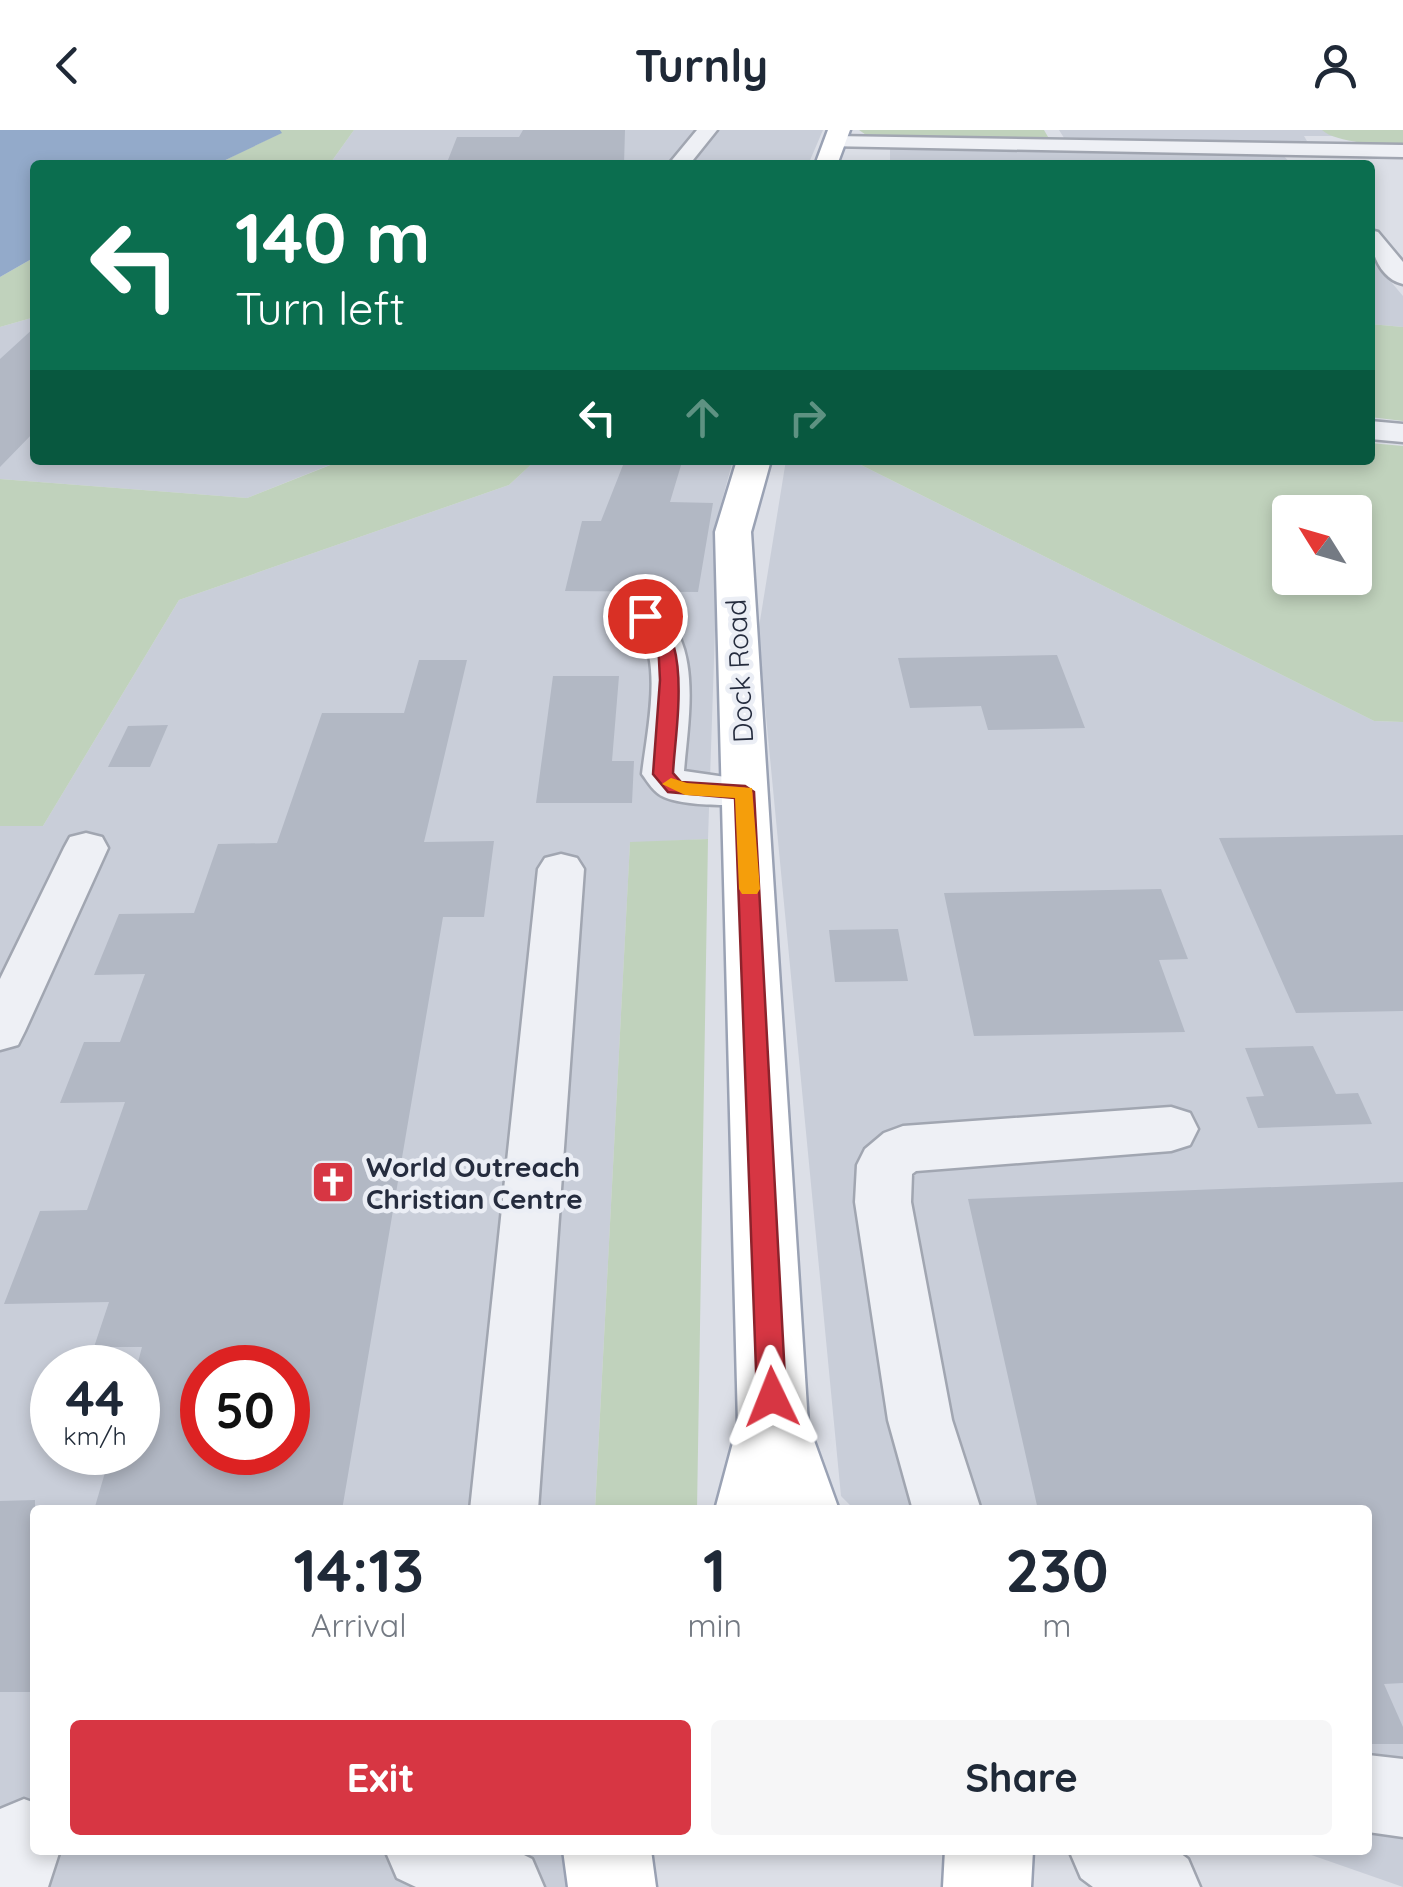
<!DOCTYPE html>
<style>
:root{--surface:#fff;--page:#f6f6f7;--text:#1f2937;--muted:#747a83;--accent:#d73643}
body{margin:0;font-family:Quicksand,sans-serif;background:var(--page);color:var(--text);height:100vh;display:flex;flex-direction:column;font-size:38px;white-space:nowrap}
*{box-sizing:border-box;margin:0}
p{font-size:32px;color:var(--muted)}
.icon{flex:none;width:55px;height:55px;fill:none;stroke:currentColor;stroke-width:2;stroke-linecap:round;stroke-linejoin:round}
.map{position:relative;flex:1;overflow:hidden}
.side{position:absolute;left:30px;top:1375px;width:1342px;height:350px;display:flex;flex-direction:column;background:var(--surface);border-radius:10px;box-shadow:0 5px 15px #0003}
.side>*{flex:none}
.hud{position:absolute;left:30px;top:30px;width:1345px;height:305px;border-radius:10px;box-shadow:0 5px 15px #0003;background:#0b6e4f;color:#fff;overflow:hidden}
.needle{width:65px;rotate:307deg}
.buttons{position:absolute;left:1272px;top:365px;display:grid;gap:20px}
.buttons a{display:grid;place-items:center;width:100px;height:100px;border-radius:10px;background:var(--surface);box-shadow:0 5px 15px #0003;font-size:50px}
.speed{position:absolute;left:30px;top:1215px;display:flex;gap:20px;font-size:50px;font-weight:700;text-align:center}
.speed>*{display:grid;place-content:center;width:130px;height:130px;border-radius:50%;background:var(--surface);box-shadow:0 5px 15px #0003;line-height:1}
.speed small{font-size:25px;font-weight:400}
.speed .limit{border:15px solid #d22;background:#fff;color:#111}
.pin{position:absolute;display:grid;place-items:center;width:85px;height:85px;color:#fff;margin:-42px;border:5px solid #fff;border-radius:50%;box-shadow:0 2px 10px #0007}
.me{position:absolute;width:110px;margin:-55px;rotate:358deg;stroke-linejoin:round;filter:drop-shadow(0 0 8px #0008)}
.turn{display:flex;align-items:center;gap:35px;height:210px;padding:0 40px;font-size:45px}
.turn .icon{width:130px;height:130px;stroke-width:2.5}
.turn b{display:block;font-size:70px;line-height:85px}
.lanes{display:flex;align-items:center;height:95px;padding:0 40px;background:#0003;justify-content:center;gap:50px;direction:ltr}
.lanes .off{opacity:.35}
.eta{display:flex;justify-content:space-evenly;align-items:center;height:170px;text-align:center}
.eta b{font-size:60px;font-weight:700;line-height:70px}
.cta{display:flex;gap:20px;margin-top:auto;padding:20px 40px}
.cta a{flex:1;height:115px;border-radius:10px;background:var(--accent);color:#fff;font-size:40px;font-weight:700;line-height:115px;text-align:center}
.cta a+a{background:var(--page);color:var(--text)}
header{display:flex;justify-content:space-between;align-items:center;height:130px;padding:0 40px;background:var(--surface);font-size:45px;font-weight:700}
.map>svg:first-child{display:block}
.built{fill:#c9ced9;fill-rule:evenodd}
.green{fill:#c0d2bc;fill-rule:evenodd}
.water{fill:#93aaca}
.building{fill:#b2b8c4;fill-rule:evenodd}
.lines{fill:none;stroke-linecap:round;stroke-linejoin:round}
.minor-casing{stroke:#a1a6b1;stroke-width:5}
.major-casing{stroke:#9aa2b4;stroke-width:5}
.minor{fill:#eef0f5;fill-rule:evenodd}
.major{fill:#fff;fill-rule:evenodd}
.route{fill:#d73643;stroke:#8c232c;stroke-width:2.5}
.slow{fill:#f59e0b}
.labels{text-anchor:middle;dominant-baseline:central;stroke-width:9;stroke-linejoin:round;paint-order:stroke}
.street-label{font-size:28px;fill:#252c3e;stroke:#ebeef5}
.poi-label{font-size:28px;font-weight:bold;fill:#252c3e;stroke:#ebeef5;text-anchor:start}
</style>
<header><svg class="icon" aria-label="back" viewBox="0 0 24 24"><path d="M15 5l-7 7 7 7"/></svg>Turnly<svg class="icon" aria-label="person" viewBox="0 0 24 24"><circle cx="12" cy="8" r="4"/><path d="M4 21q1-7 8-7t8 7"/></svg></header>
<div class="map">
<svg width="1403" height="1757" viewBox="0 0 1403 1757">
<rect width="100%" height="100%" fill="#dcdfe7"/>
<path class="built" d="M 354,0 L 823,0 L 808,35 L 329,35 Z
M 1059,0 L 1403,0 L 1403,15 L 1364,14 L 1339,6 L 1304,6 L 1307,11 L 1066,11 Z
M 890,17 L 1282,24 L 1292,35 L 890,35 Z
M 1370,127 L 1403,166 L 1403,197 L 1370,194 Z
M 35,187 L 35,330 L 342,330 L 247,368 L 0,349 L 0,197 Z
M 536,330 L 733,330 L 719,381 L 708,709 L 630,713 L 595,1380 L 35,1380 L 35,1720 L 576,1720 L 574,1757 L 0,1757 L 0,696 L 43,696 L 179,470 L 509,355 ZM 52,1238 L 138,1238 L 138,1322 L 52,1322 ZM 202,1238 L 288,1238 L 288,1322 L 202,1322 Z
M 786,330 L 851,330 L 1374,591 L 1403,592 L 1403,1757 L 1297,1720 L 1368,1720 L 1368,1380 L 855,1380 L 841,1366 L 758,503 Z"/>
<path class="green" d="M 280,0 L 354,0 L 329,35 L 215,35 L 281,3 Z
M 859,0 L 1044,0 L 1051,12 L 869,7 Z
M 1322,0 L 1403,0 L 1403,15 C 1383,15 1336,13 1322,0 Z
M 35,127 L 35,187 L 0,197 L 0,147 Z
M 1370,194 L 1403,197 L 1403,291 L 1370,287 Z
M 1370,313 L 1403,316 L 1403,592 L 1374,591 L 851,330 L 1370,330 ZM 1290,382 L 1355,382 L 1355,448 L 1290,448 Z
M 343,330 L 536,330 L 509,355 L 179,470 L 43,696 L 0,696 L 0,349 L 247,368 Z
M 708,709 L 697,1380 L 595,1380 L 630,712 Z"/>
<path class="water" d="M 0,0 L 280,0 L 282,3 L 215,35 L 35,35 L 35,127 L 0,147 Z"/>
<path class="building" d="M 523,0 L 625,0 L 624,35 L 446,35 L 457,7 L 519,7 Z
M 35,197 L 35,301 L 0,337 L 0,229 Z
M 625,330 L 682,332 L 670,372 L 713,373 L 698,462 L 565,461 L 582,391 L 601,391 Z
M 1057,525 L 1085,598 L 988,600 L 981,576 L 910,578 L 898,528 Z
M 419,530 L 467,530 L 424,712 L 494,711 L 484,787 L 443,787 L 342,1380 L 94,1380 L 111,1322 L 138,1322 L 138,1232 L 142,1217 L 94,1217 L 109,1172 L 4,1174 L 40,1081 L 87,1080 L 125,972 L 60,973 L 84,912 L 120,912 L 145,844 L 94,845 L 119,784 L 194,783 L 218,714 L 277,713 L 322,583 L 404,583 ZM 202,1238 L 288,1238 L 288,1322 L 202,1322 Z
M 553,546 L 619,546 L 612,631 L 634,631 L 632,673 L 536,673 Z
M 168,595 L 150,637 L 108,637 L 128,596 Z
M 1403,705 L 1403,881 L 1296,883 L 1219,708 Z
M 1161,759 L 1188,829 L 1159,830 L 1185,902 L 974,906 L 944,763 Z
M 898,799 L 908,851 L 835,852 L 829,800 Z
M 1313,916 L 1336,964 L 1358,963 L 1372,994 L 1258,998 L 1246,967 L 1264,966 L 1245,918 Z
M 1403,1052 L 1403,1553 L 1384,1554 L 1403,1597 L 1403,1614 L 1368,1614 L 1368,1380 L 1038,1380 L 968,1069 Z
M 35,1370 L 35,1562 L 0,1562 L 0,1371 Z"/>
<g class="lines">
<g class="minor-casing">
<path id="minor" d="M 697,0 L 717,0 L 689,35 L 668,35 Z
M 834,6 L 1403,15 L 1403,27 L 827,16 L 824,12 Z
M 1370,100 L 1378,102 L 1403,132 L 1403,154 C 1380,149 1370,121 1370,100 Z
M 1370,291 L 1403,294 L 1403,312 L 1370,309 Z
M 637,472 C 708,490 688,588 684,641 L 760,652 L 766,662 L 760,672 C 739,677 684,676 664,667 C 654,663 648,652 642,644 C 646,608 662,536 641,505 C 635,496 625,492 619,483 L 624,475 Z
M 86,703 L 102,707 L 108,718 L 25,901 L 18,915 L 0,920 L 0,849 L 64,718 L 70,707 Z
M 561,724 L 577,728 L 584,739 L 538,1380 L 470,1380 L 538,739 L 545,728 Z
M 1171,977 L 1190,983 L 1198,999 L 1190,1015 L 1171,1021 L 916,1041 L 912,1044 L 911,1072 L 952,1290 L 981,1380 L 913,1380 L 888,1290 L 855,1072 L 857,1035 L 865,1019 L 884,1003 L 903,996 Z
M 1368,1625 L 1403,1629 L 1403,1707 L 1368,1702 Z
M 24,1669 L 35,1673 L 35,1720 L 60,1720 L 48,1757 L 0,1757 L 0,1679 Z
M 385,1720 L 514,1720 L 532,1729 L 544,1757 L 416,1757 L 397,1748 Z
M 1069,1720 L 1176,1720 L 1188,1729 L 1200,1757 L 1093,1757 L 1081,1748 Z"/>
</g>
<g class="major-casing">
<path id="major" d="M 828,0 L 850,0 L 837,35 L 815,35 Z
M 737,330 L 771,330 L 751,402 L 808,1294 L 839,1380 L 715,1380 L 738,1294 L 715,402 Z
M 563,1720 L 651,1720 L 656,1757 L 568,1757 Z
M 945,1720 L 1033,1720 L 1031,1757 L 943,1757 Z"/>
</g>
<use href="#minor" class="minor"/>
<use href="#major" class="major"/>
</g>
<path class="route" d="M 645,481 C 695,497 675,601 673,643 L 681,652 L 745,656 L 754,662 L 786,1267 L 782,1277 L 772,1281 L 762,1277 L 757,1267 L 735,668 L 668,662 L 653,644 L 660,550 L 658,511 L 636,486 Z"/>
<path class="slow" d="M 671,648 L 687,653 L 752,658 L 760,759 L 757,764 L 742,764 L 739,759 L 735,668 L 685,665 L 662,654 Z"/>
<defs>
<g id="church-square" transform="scale(2.25)"><rect x="-9" y="-9" width="18" height="18" rx="4" fill="#d73643" stroke="#ebeef5"/><path d="M-1.2-6h2.4v3.5h3.3v2.4h-3.3V6h-2.4V-.1h-3.3v-2.4h3.3Z" fill="#fff"/></g>
</defs>
<g fill-rule="evenodd">
<use href="#church-square" x="333" y="1052"/>
</g>
<g class="labels">
<g class="street-label">
<text transform="translate(739 541) rotate(-93)">Dock Road</text>
</g>
<g class="poi-label">
<text x="366" y="1036">World Outreach<tspan x="366" dy="32">Christian Centre</tspan></text>
</g>
</g>
</svg>
<div class="buttons">
<a><svg class="needle" viewBox="-14 -14 28 28"><path d="M0-13l5 13h-10z" fill="#e53935"/><path d="M0 13l5-13h-10z" fill="#747a83"/></svg></a>
</div>
<div class="speed"><div>44<small>km/h</small></div><div class="limit">50</div></div>
<div class="pin" style="left:645px;top:486px;background:#d93025"><svg class="icon" aria-label="arrive" viewBox="0 0 24 24"><path d="M6 21V4h12l-3 4 3 4H6"/></svg></div>
<svg class="me" style="left:772px;top:1267px" viewBox="-20 -20 40 40"><path d="M0-17L14 15 0 8-14 15z" fill="#d73643" stroke="#fff" stroke-width="4"/></svg>
<div class="hud">
<div class="turn"><svg class="icon" aria-label="left" viewBox="0 0 24 24"><path d="M17 20v-9H6M10 6l-5 5 5 5"/></svg><div><b>140 m</b>Turn left</div></div>
<div class="lanes"><svg class="icon" aria-label="left" viewBox="0 0 24 24"><path d="M17 20v-9H6M10 6l-5 5 5 5"/></svg><svg class="icon off" aria-label="ahead" viewBox="0 0 24 24"><path d="M12 20V5M6 11l6-6 6 6"/></svg><svg class="icon off" aria-label="right" viewBox="0 0 24 24"><path d="M7 20v-9h11M14 6l5 5-5 5"/></svg></div>
</div>
<section class="side">
<div class="eta">
<div><b>14:13</b><p>Arrival</p></div>
<div><b>1</b><p>min</p></div>
<div><b>230</b><p>m</p></div>
</div>
<div class="cta"><a>Exit</a><a>Share</a></div>
</section>
</div>
